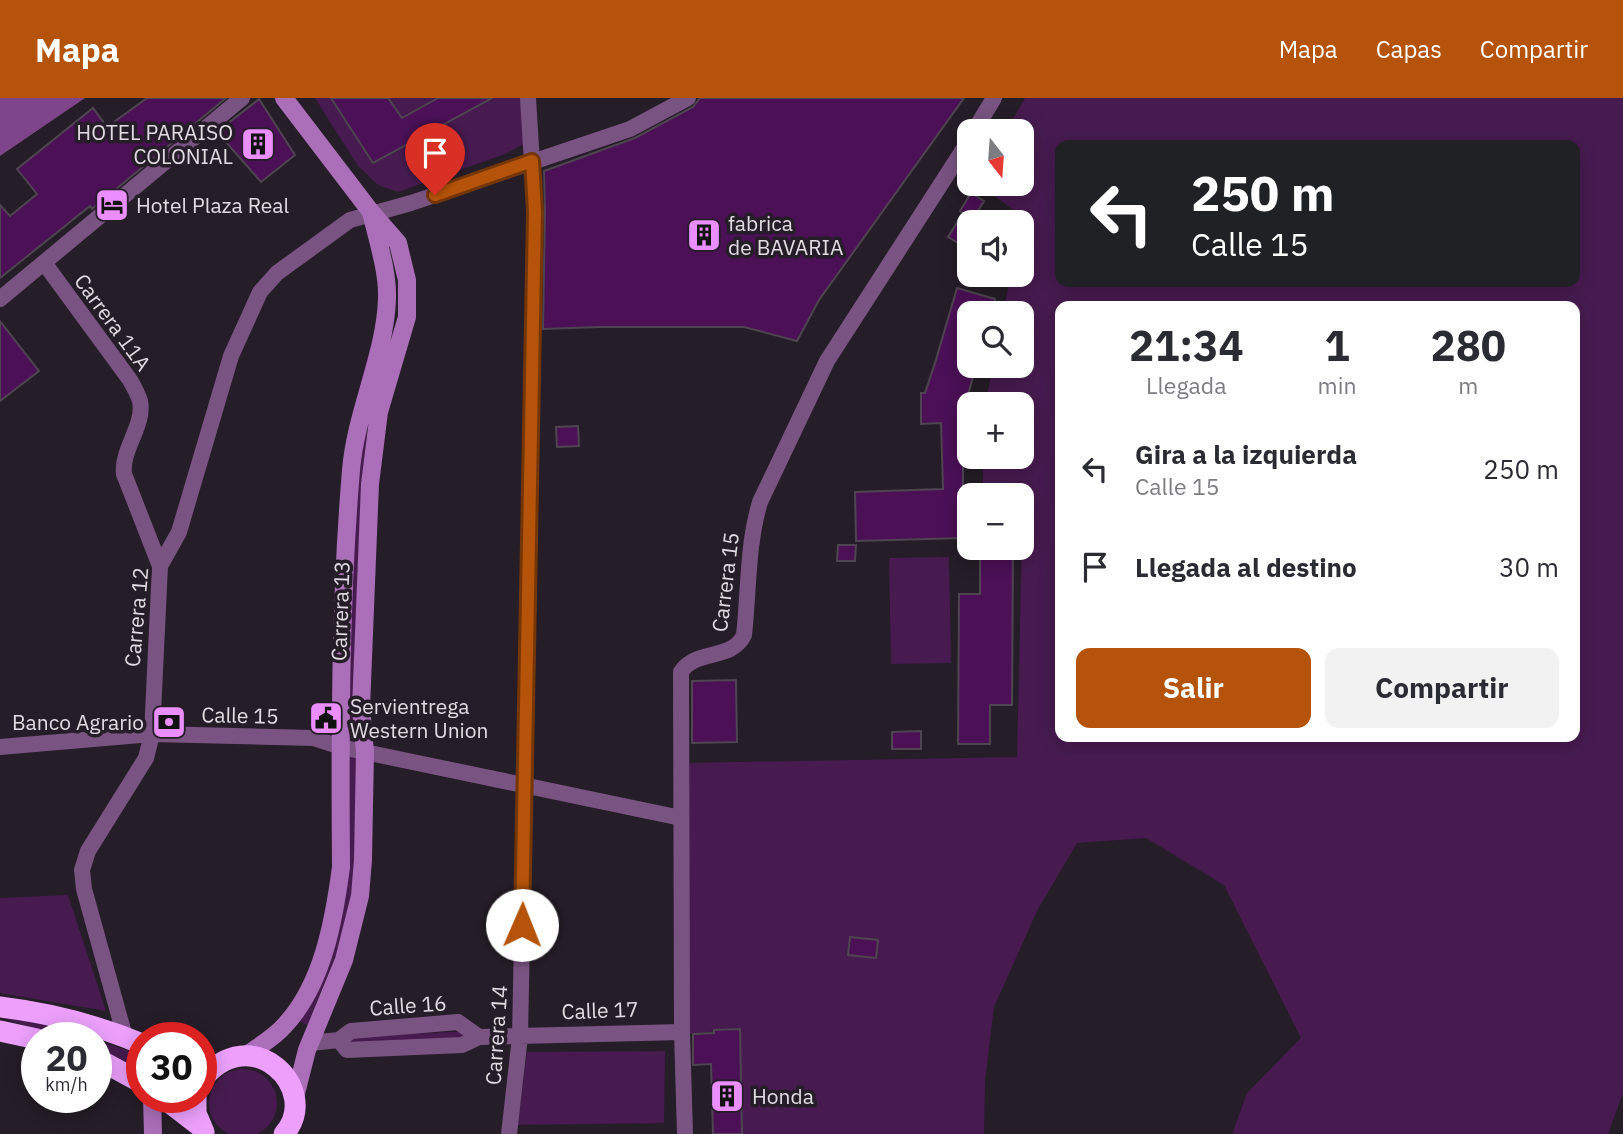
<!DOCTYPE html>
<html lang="es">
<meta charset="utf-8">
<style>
:root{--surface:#fff;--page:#f2f2f3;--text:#2b2b33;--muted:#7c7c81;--accent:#b45309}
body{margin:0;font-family:"IBM Plex Sans",sans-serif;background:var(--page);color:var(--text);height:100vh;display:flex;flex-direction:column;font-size:26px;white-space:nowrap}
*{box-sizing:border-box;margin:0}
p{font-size:23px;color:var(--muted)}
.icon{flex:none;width:38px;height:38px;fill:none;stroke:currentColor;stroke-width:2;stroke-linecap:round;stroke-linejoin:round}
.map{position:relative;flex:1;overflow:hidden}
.details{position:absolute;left:1055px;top:203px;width:525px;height:441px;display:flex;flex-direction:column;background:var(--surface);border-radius:14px;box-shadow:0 4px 18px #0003}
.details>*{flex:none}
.banner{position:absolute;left:1055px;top:42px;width:525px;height:147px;border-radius:14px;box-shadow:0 4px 18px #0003;background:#202124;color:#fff;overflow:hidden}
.needle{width:46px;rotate:163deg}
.fabs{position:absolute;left:957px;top:21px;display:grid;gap:14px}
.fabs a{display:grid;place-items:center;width:77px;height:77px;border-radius:14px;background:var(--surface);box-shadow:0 4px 18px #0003;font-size:35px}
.speed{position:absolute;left:21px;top:924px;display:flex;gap:14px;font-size:35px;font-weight:700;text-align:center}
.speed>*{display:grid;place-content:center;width:91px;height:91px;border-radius:50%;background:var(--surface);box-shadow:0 4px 18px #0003;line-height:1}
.speed small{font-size:18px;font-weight:400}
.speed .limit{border:10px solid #d22;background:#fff;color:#111}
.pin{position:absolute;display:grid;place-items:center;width:60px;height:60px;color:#fff;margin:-72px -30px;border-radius:50% 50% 50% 0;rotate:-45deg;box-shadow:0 0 7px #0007}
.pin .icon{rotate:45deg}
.me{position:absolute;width:77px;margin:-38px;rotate:1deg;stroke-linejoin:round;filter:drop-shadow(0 0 5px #0008)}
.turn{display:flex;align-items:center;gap:24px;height:147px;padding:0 21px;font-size:32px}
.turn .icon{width:91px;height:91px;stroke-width:2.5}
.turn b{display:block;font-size:49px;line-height:60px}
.eta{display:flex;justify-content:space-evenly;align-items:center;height:119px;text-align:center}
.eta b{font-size:42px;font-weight:800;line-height:49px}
.action{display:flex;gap:14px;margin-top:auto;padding:14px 21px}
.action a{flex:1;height:80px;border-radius:14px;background:var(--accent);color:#fff;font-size:28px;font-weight:800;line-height:80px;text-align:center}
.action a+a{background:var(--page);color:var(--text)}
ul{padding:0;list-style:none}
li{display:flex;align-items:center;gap:21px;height:98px;padding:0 21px}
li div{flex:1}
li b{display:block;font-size:26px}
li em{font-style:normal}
header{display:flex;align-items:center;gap:42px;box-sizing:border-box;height:98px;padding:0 35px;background:var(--accent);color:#fff}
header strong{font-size:33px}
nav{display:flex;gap:38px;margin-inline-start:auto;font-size:24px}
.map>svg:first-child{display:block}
.green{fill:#471b50;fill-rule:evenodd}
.water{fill:#7f458b}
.building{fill:#4b1056;stroke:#4e4550;stroke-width:2}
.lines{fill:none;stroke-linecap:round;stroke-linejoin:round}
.street{stroke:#795381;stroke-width:16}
.secondary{stroke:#ab6eb8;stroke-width:18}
.highway{stroke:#eca0fc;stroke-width:21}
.route-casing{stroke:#753606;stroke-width:18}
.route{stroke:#b45309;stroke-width:12}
.labels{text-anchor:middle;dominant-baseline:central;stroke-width:7;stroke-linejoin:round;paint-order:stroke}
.poi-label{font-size:21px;fill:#e1dbe2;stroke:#251d27;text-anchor:start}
.street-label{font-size:21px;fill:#e1dbe2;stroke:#251d27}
</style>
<header>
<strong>Mapa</strong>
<nav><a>Mapa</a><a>Capas</a><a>Compartir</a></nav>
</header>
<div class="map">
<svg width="1623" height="1036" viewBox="0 0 1623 1036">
<rect width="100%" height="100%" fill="#251d27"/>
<path class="green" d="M 315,0 L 529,0 L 529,43 L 505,56 L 398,94 L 378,87 L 358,68 Z
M 1025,0 L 1623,0 L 1623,995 L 1608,1036 L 1232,1036 L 1247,995 L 1301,940 L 1224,787 L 1146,740 L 1077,745 L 1037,813 L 994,909 L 985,983 L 984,1036 L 742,1036 L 740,931 L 687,936 L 687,665 L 1017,659 L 1023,394 L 983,390 L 983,359 L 1022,359 L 1022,306 L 985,306 L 993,268 L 1022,268 L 1022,215 L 1003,215 L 1011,177 L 1022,177 L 1022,118 L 978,86 L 1022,86 L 1022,33 L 1006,33 ZM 1060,47 L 1575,47 L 1575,184 L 1060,184 ZM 1060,208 L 1575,208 L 1575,639 L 1060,639 Z
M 383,144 L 395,179 L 393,209 L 372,290 L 361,391 L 357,642 L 347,641 L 350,366 L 361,284 L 382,206 Z
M 949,459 L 951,565 L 891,566 L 889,460 Z
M 346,655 L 356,657 L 358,766 L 344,838 L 307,927 L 298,922 L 334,836 Z
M 68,797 L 106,913 L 0,895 L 0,800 Z
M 0,919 L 47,925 L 90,940 L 61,940 Z
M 504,932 L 503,942 L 319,946 L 321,939 Z
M 96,942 L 142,957 L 142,977 L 96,954 Z
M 665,953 L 664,1025 L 518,1027 L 527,954 Z
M209 1005a34 34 0 1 1 68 0a34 34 0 1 1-68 0Z"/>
<path class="water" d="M 0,0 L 85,0 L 0,58 Z"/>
<path class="building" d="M 147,0 L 226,0 L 92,111 L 90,108 L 0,180 L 0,107 L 10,118 L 37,96 L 17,71 L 93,10 L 107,29 Z
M 331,0 L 388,0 L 402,20 L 438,0 L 492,0 L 373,65 Z
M 700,0 L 964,0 L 819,202 L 797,243 L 744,229 L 600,229 L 543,231 L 545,114 L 544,73 L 635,40 L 693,9 Z
M 259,1 L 295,57 L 261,84 L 217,34 Z
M 971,95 L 984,103 L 973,121 L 970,119 L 970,138 L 963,148 L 948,139 L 963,115 L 960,113 Z
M 957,190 L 995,201 L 991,215 L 970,215 L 970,268 L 976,268 L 966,304 L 966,325 L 963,325 L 963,440 L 856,443 L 855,394 L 943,391 L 941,325 L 921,326 L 921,295 L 925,295 L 935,265 Z
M 0,223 L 39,273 L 0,303 Z
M 578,328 L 579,348 L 557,349 L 556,329 Z
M 838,447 L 856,447 L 855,463 L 837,463 Z
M 980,450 L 1013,450 L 1012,607 L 990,607 L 990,646 L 958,646 L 959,496 L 980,496 Z
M 736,582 L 737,644 L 692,645 L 692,583 Z
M 921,633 L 921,651 L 892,651 L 892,634 Z
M 850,839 L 878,842 L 876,860 L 848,857 Z
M 740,931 L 742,1036 L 713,1036 L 711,966 L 693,967 L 693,936 L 714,935 L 714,932 Z"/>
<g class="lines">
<path class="street" d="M 974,33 L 994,0
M 45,166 L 130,282 C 134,289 138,296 140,303 C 145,328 121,351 124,376 L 160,468
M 0,201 L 242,0
M 0,649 L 152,636 L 313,640 L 341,649 L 681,720
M 125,939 L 84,791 L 82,772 L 88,753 L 146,660 L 152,636 L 160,468 L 179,434 L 231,258 L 260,194 L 277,175 L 350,122 L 411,105 L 630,31 L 688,0
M 339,942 L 347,952 L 462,947 L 479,939 L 682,934
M 310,945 L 339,942 L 351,933 L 458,924 L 479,939
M 509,1036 L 520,939 L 525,687 L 535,114 L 528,0
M 685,1036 L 682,934 L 681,574 C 695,551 732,563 744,537 C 749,493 747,447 760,404 L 827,263 L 970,41"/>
<path class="secondary" d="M 284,0 L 371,114 L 398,145 L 407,182 L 407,219 L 379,314 L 370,386 L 361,610 L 365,654 L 363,762 L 360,798 L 344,862 L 307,952 L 294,1003
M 247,957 C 259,948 275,939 285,927 C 323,886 334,822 341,769 C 340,636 340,504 351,372 C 356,313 385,258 387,201 C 388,174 378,144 372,118
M 152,999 L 153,1036"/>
<path class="highway" d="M 0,909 C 49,915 97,927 142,946
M 0,933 L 37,941
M 96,960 L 142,985
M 201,983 C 251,919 323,992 284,1036
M 162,999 L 201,1029
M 196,999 L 196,1015 L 204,1034"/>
</g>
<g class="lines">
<g class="route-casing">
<path id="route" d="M 435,97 L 532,63 L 535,114 L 522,827"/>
</g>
<use href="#route" class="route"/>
</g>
<defs>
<g id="building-square" transform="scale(1.75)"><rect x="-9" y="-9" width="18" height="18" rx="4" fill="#ea8dfd" stroke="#251d27"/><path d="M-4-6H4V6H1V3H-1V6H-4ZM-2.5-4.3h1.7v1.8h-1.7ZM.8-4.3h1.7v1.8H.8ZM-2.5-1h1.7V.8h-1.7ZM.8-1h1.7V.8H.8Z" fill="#111"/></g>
<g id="hotel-square" transform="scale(1.75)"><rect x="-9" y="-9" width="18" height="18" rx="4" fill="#ea8dfd" stroke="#251d27"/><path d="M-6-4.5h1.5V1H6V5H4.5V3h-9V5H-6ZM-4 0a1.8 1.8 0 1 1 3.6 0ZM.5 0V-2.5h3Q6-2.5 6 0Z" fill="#111"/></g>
<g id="civic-square" transform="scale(1.75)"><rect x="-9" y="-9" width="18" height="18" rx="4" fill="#ea8dfd" stroke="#251d27"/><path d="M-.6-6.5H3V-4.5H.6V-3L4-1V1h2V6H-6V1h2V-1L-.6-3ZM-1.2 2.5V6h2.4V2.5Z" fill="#111"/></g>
<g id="bank-square" transform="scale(1.75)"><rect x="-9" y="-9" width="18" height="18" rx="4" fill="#ea8dfd" stroke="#251d27"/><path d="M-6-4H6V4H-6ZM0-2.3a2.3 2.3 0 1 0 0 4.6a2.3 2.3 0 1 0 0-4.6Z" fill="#111"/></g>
</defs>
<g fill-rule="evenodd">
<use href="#building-square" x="258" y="46"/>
<use href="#hotel-square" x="112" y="107"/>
<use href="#building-square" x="704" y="137"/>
<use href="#civic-square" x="326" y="620"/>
<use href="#bank-square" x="169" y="624"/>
<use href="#building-square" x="727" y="998"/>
</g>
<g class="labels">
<g class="poi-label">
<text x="233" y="34" text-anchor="end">HOTEL PARAISO<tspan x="233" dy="24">COLONIAL</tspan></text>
<text x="136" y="107">Hotel Plaza Real</text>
<text x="728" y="125">fabrica<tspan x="728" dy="24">de BAVARIA</tspan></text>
<text x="350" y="608">Servientrega<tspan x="350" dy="24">Western Union</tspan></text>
<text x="144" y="624" text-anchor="end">Banco Agrario</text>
<text x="752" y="998">Honda</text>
</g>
<g class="street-label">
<text transform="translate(113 224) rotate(54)">Carrera 11A</text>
<text transform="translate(725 484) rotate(-83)">Carrera 15</text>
<text transform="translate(340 513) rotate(-88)">Carrera 13</text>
<text transform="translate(136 519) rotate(-85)">Carrera 12</text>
<text transform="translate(240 617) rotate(1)">Calle 15</text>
<text transform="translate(408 907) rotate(-4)">Calle 16</text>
<text transform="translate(600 912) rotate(-2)">Calle 17</text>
<text transform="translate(496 937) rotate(-86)">Carrera 14</text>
</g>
</g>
</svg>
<div class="fabs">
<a><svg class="needle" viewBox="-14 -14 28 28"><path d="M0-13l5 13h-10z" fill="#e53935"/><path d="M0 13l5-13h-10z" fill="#7c7c81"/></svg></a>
<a><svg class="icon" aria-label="sound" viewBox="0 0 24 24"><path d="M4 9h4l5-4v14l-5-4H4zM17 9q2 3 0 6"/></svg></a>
<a><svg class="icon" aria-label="search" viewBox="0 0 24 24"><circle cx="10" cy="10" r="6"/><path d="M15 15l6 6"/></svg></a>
<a>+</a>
<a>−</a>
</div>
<div class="speed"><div>20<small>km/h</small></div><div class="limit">30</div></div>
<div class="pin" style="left:435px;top:97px;background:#d93025"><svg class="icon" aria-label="arrive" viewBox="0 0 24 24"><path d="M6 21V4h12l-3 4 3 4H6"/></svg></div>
<svg class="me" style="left:522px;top:827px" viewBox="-20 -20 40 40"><circle r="19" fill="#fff"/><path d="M0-13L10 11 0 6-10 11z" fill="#b45309"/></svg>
<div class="banner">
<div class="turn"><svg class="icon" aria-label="left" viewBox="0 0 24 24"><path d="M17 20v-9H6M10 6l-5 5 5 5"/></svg><div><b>250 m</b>Calle 15</div></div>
</div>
<section class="details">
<div class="eta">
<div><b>21:34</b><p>Llegada</p></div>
<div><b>1</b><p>min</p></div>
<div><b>280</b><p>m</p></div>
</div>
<ul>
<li><svg class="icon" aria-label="left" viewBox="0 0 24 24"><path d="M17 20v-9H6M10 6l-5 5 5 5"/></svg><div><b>Gira a la izquierda</b><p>Calle 15</p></div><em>250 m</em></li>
<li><svg class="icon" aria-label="arrive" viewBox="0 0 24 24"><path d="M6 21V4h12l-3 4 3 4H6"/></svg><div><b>Llegada al destino</b></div><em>30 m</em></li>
</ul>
<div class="action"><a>Salir</a><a>Compartir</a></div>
</section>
</div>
